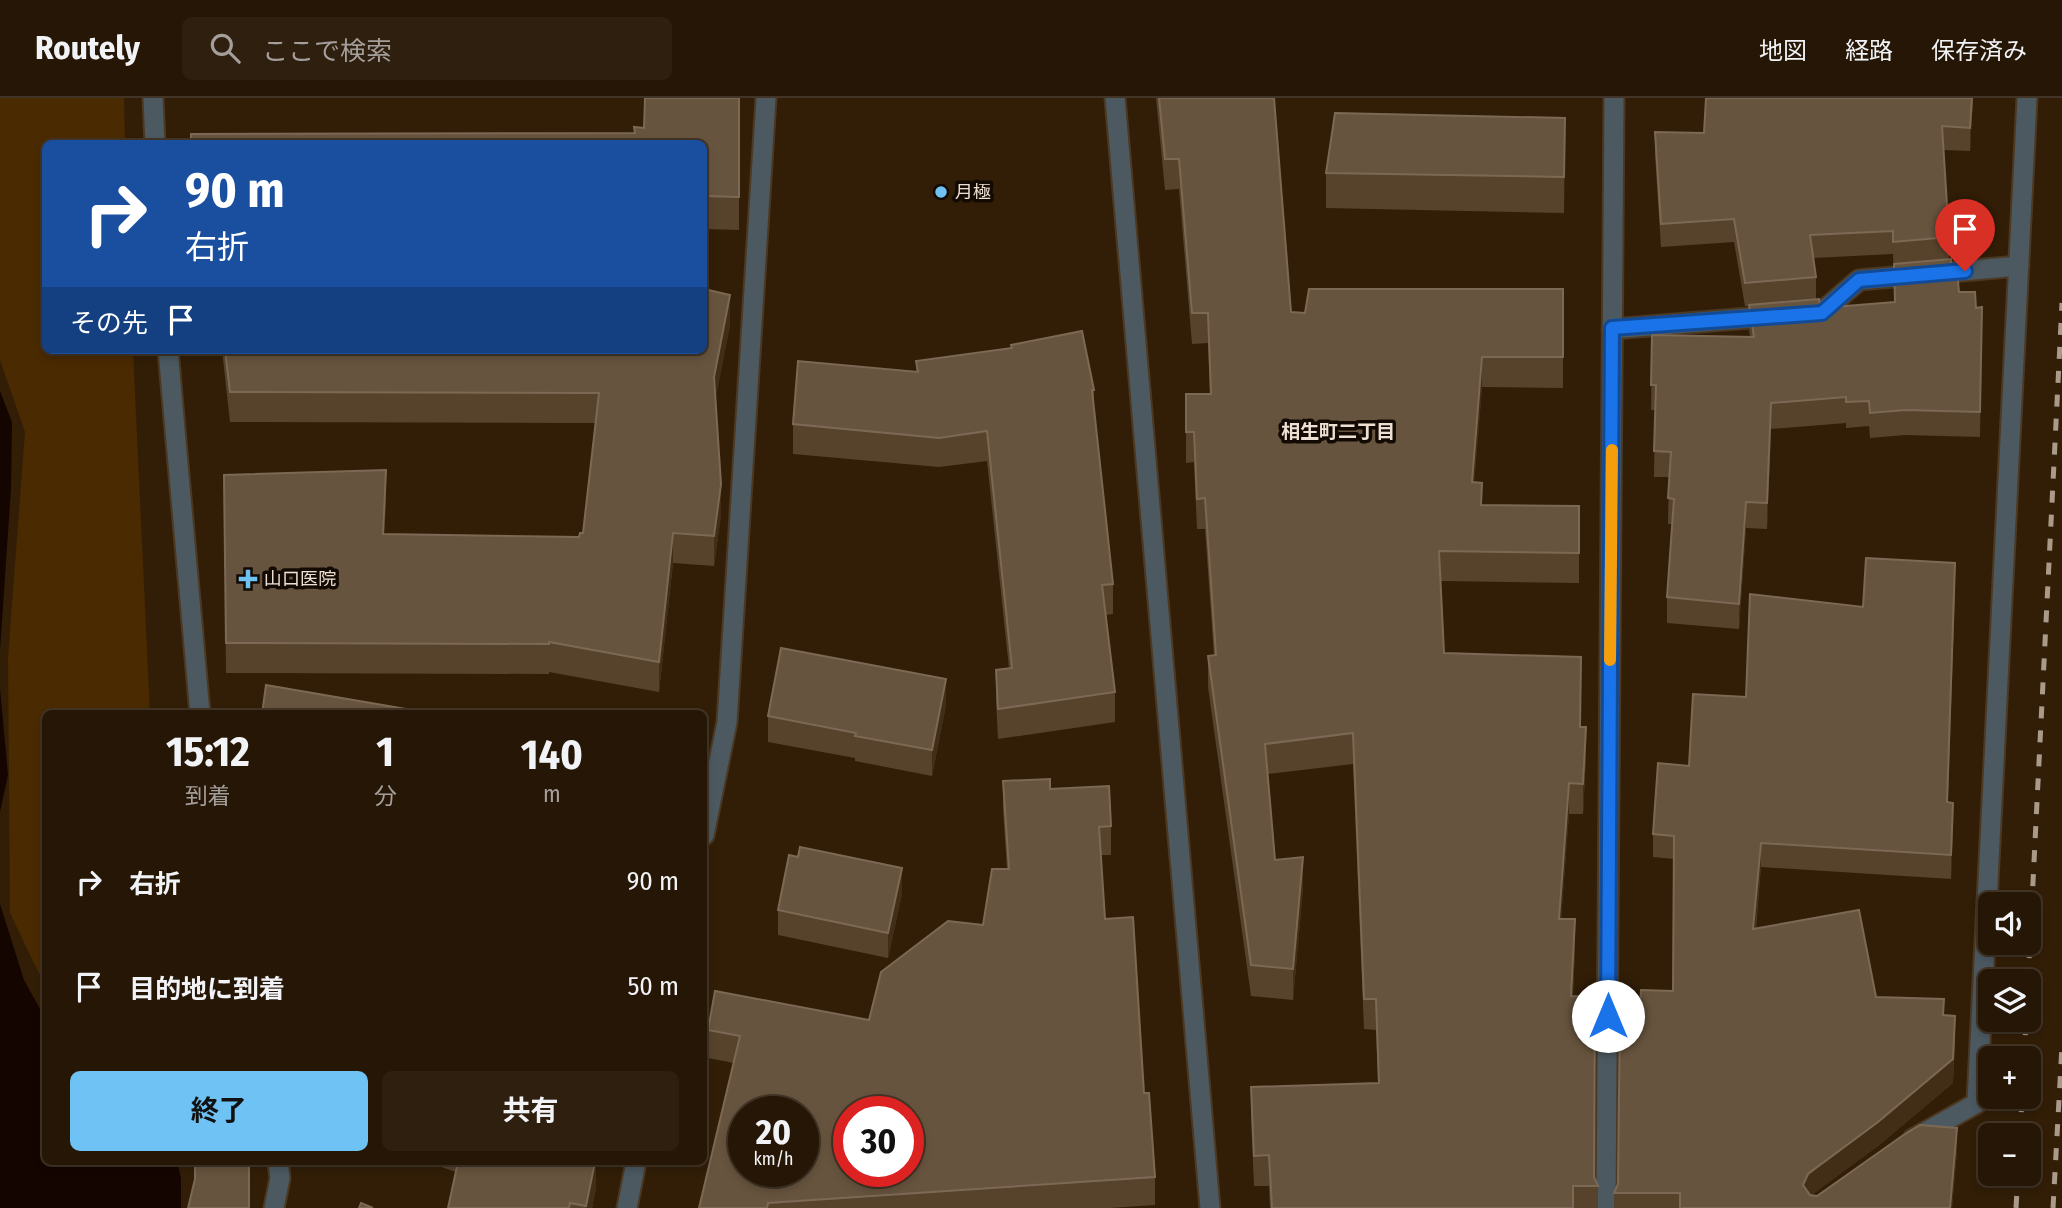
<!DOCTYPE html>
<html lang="ja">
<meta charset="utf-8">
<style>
:root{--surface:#261605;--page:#2e1f0f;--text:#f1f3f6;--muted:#a49f9a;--line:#423527;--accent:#6fc2f4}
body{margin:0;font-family:"Fira Sans Condensed","Noto Sans JP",sans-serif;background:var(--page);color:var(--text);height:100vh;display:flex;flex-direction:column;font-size:26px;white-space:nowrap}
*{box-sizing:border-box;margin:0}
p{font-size:23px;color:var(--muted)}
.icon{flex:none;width:38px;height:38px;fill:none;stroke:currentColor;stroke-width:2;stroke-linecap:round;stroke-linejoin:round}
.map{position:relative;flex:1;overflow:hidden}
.drawer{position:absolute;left:42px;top:612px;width:665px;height:455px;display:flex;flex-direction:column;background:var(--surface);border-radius:10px;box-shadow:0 4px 10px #0003,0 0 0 2px var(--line)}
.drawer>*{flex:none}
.guide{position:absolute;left:42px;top:42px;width:665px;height:214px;border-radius:10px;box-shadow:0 4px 10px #0003,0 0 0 2px var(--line);background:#1a4fa0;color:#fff;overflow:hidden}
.buttons{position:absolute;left:1978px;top:794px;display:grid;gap:14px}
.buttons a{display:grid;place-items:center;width:63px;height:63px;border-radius:10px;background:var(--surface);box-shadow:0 4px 10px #0003,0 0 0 2px var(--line);font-size:35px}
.speed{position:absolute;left:728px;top:998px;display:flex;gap:14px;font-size:35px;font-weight:700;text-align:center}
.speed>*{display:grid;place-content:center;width:91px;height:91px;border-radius:50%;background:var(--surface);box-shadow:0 4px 10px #0003,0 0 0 2px var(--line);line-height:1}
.speed small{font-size:18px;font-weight:400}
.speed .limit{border:10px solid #d22;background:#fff;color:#111}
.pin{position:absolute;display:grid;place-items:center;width:60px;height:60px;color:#fff;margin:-72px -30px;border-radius:50% 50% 50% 0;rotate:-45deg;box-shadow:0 0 7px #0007}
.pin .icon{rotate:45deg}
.me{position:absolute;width:77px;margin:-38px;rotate:0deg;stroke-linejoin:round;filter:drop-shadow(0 0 5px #0008)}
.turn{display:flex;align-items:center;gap:24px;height:147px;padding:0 28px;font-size:32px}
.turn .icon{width:91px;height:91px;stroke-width:2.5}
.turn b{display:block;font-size:49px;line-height:60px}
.then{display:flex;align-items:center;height:66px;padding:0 28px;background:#0003;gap:14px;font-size:26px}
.eta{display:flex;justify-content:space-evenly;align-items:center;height:119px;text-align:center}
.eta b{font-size:42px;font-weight:700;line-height:49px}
.primary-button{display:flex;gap:14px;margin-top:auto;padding:14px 28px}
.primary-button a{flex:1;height:80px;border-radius:10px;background:var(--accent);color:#111;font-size:28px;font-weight:700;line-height:80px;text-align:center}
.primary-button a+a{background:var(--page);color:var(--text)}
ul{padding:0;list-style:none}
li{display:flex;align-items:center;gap:21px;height:105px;padding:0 28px}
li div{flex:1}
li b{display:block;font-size:26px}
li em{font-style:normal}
header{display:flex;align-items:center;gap:42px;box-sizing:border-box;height:98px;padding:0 35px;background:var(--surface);border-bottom:2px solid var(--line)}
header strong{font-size:33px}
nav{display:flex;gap:38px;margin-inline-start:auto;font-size:24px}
.search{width:490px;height:63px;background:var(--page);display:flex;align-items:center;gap:18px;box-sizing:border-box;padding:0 24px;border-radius:10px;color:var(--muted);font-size:26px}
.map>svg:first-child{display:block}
.green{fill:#4a2a00}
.water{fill:#140500}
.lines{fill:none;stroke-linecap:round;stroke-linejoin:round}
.minor-casing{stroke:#4c3923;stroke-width:23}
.tertiary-casing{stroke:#4c3923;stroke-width:23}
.minor{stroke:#4c5961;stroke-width:19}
.tertiary{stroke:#4c5961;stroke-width:19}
.rail{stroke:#aa9a89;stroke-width:5;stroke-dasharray:12 12;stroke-linecap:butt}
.wall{fill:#57432c;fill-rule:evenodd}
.shaded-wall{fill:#422d16}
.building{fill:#67543e;stroke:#7c6955;stroke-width:2;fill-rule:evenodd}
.route-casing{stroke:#114b97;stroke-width:18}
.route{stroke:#1a73e8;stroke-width:12}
.slow{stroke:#f59e0b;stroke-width:12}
.poi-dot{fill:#6fc2f4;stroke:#130a03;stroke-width:2.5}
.labels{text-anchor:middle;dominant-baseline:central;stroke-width:7;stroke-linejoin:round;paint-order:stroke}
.poi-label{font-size:18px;fill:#eddfd2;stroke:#130a03;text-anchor:start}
.neighbourhood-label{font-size:19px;font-weight:bold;fill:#eddfd2;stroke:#130a03}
</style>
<header>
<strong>Routely</strong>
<div class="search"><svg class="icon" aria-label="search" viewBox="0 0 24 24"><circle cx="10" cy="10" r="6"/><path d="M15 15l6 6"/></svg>ここで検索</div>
<nav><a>地図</a><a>経路</a><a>保存済み</a></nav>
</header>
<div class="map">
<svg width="2062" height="1110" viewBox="0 0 2062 1110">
<rect width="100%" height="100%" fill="#321e07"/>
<path class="green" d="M 0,0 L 124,0 L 125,45 L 46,46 L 46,252 L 133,252 L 150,616 L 46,616 L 45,888 L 10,815 L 8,559 L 25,334 L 0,262 Z"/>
<path class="water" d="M 0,293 L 12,324 L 11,391 L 0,553 Z
M 0,590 L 8,677 L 0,714 Z
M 0,806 L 24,882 L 45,920 L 46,1064 L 177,1064 L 181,1080 L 181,1110 L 0,1110 Z"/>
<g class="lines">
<g class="minor-casing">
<path id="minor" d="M 153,0 L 155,46
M 1805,216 L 1822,214 L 1859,182 L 2019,168
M 1612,231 L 1775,218
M 168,252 L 200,616
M 704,737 L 727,624 L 766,0
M 1913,1041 L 1977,1005 L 2027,0
M 274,1110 L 280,1080 L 278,1064
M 627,1110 L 636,1064
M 1606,1110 L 1614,0"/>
</g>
<g class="tertiary-casing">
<path id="tertiary" d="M 1115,0 L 1210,1110"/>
</g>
<use href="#minor" class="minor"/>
<use href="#tertiary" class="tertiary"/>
<path class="rail" d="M 2028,884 L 2062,205
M 2024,961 L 2026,922
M 2020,1038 L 2022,999
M 2016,1110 L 2018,1076
M 2053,1110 L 2062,948"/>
</g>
<path class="wall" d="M 739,0 L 739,132 L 704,131 L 704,46 L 644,30 Z
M 1156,0 L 1274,0 L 1291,214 L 1305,215 L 1563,191 L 1563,290 L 1482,289 L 1474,385 L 1482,407 L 1579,408 L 1579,485 L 1441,483 L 1444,555 L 1580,629 L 1586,659 L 1583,716 L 1569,716 L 1561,821 L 1575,851 L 1573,898 L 1594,1080 L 1598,1088 L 1598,1110 L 1270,1110 L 1269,1088 L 1254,1088 L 1251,1019 L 1251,989 L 1378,985 L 1376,932 L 1364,931 L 1353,666 L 1268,676 L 1275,762 L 1303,790 L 1293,902 L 1251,898 L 1208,589 L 1208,558 L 1214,558 L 1205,431 L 1197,431 L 1194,364 L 1186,365 L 1186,296 L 1210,296 L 1208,245 L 1192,246 L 1179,91 L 1165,92 Z
M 1706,0 L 1973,0 L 1970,53 L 1944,52 L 1949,139 L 1949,161 L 1951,172 L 1959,194 L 1976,210 L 1982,209 L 1980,339 L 1905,337 L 1870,340 L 1869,328 L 1846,330 L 1846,325 L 1771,331 L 1767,431 L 1746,430 L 1739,531 L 1667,525 L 1667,499 L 1672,426 L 1668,426 L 1669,379 L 1654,379 L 1655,312 L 1651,312 L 1652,237 L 1750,239 L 1749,232 L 1749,208 L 1745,208 L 1734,144 L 1661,149 L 1655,57 L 1655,34 L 1704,35 ZM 1893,156 L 1895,204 L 1821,210 L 1816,201 L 1816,179 L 1813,160 Z
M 1565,20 L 1564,115 L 1326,110 L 1326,75 Z
M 730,227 L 715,302 L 721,416 L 714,468 L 673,465 L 659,594 L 549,574 L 549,576 L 226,575 L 224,377 L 386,402 L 384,436 L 579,439 L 583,435 L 595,325 L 230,324 L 222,252 L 704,252 Z
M 1011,247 L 1094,292 L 1094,316 L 1113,486 L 1113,516 L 1106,517 L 1115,594 L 1115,624 L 998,641 L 996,602 L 996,572 L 1009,570 L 987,363 L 939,369 L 793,356 L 793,326 L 916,274 L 916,263 L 1011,251 Z
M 1955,489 L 1948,704 L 1953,728 L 1951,781 L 1761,769 L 1756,831 L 1876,899 L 1944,917 L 1955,942 L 1953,985 L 1878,1048 L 1811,1097 L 1817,1098 L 1957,1053 L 1952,1110 L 1614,1110 L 1614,1095 L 1618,1086 L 1640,909 L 1673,893 L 1674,761 L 1653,759 L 1653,736 L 1689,668 L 1746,599 L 1863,509 Z
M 946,607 L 932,678 L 855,663 L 855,660 L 768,644 L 768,618 Z
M 1003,683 L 1050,691 L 1111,728 L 1111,757 L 1101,757 L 1105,821 L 1144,995 L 1155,1079 L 1155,1107 L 1110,1110 L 699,1110 L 734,965 L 708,960 L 708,932 L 869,922 L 983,827 L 1007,771 L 1003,711 Z
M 798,759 L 902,796 L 888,860 L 778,837 L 778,812 Z
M 427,1064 L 596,1064 L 596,1089 L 592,1110 L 448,1110 L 456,1074 Z"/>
<path class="shaded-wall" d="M 1972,0 L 1973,0 L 1970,53 L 1970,30 Z
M 730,197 L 730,227 L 714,309 L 714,279 Z
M 1482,259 L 1482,289 L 1472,415 L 1472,384 Z
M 1771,305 L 1771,331 L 1767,431 L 1767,405 Z
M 386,372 L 386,402 L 383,466 L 383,436 Z
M 721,386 L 721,416 L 714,468 L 714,438 Z
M 1746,404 L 1746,430 L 1739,531 L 1739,506 Z
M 673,435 L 673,465 L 659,594 L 659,564 Z
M 1955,465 L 1955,489 L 1947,728 L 1947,704 Z
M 946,581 L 946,607 L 932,678 L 932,652 Z
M 1586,629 L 1586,659 L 1583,716 L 1583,686 Z
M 1569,685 L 1569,716 L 1559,851 L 1559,821 Z
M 1953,705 L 1953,728 L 1951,781 L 1951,757 Z
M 1761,745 L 1761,769 L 1753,855 L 1753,831 Z
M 1303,759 L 1303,790 L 1293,902 L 1293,871 Z
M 902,770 L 902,796 L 888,860 L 888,835 Z
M 1575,821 L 1575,851 L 1571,928 L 1571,898 Z
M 1955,918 L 1953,985 L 1878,1048 L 1808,1100 L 1803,1087 L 1808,1076 Z
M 1957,1030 L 1957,1053 L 1952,1110 L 1950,1110 Z
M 595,1064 L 596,1064 L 596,1089 L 592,1110 L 586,1110 Z"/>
<path class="building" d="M 645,0 L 739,0 L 739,99 L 704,98 L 704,46 L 191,46 L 191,36 L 635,35 L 634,29 L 644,30 Z
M 1159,0 L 1274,0 L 1291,214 L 1305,215 L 1309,191 L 1563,191 L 1563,259 L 1482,259 L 1472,384 L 1482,385 L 1481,407 L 1579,408 L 1579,455 L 1439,453 L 1444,555 L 1581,559 L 1580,629 L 1586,629 L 1583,686 L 1569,685 L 1559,821 L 1575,821 L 1571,898 L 1595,899 L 1594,1079 L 1598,1088 L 1573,1088 L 1573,1110 L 1272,1110 L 1269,1057 L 1254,1058 L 1251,989 L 1379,985 L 1376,901 L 1364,901 L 1353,635 L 1265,646 L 1275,762 L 1303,759 L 1293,871 L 1251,867 L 1208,558 L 1216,557 L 1205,400 L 1197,401 L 1194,334 L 1186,334 L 1186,296 L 1211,296 L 1208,215 L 1192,215 L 1179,61 L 1165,61 Z
M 1706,0 L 1972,0 L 1970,30 L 1942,28 L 1949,139 L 1893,144 L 1893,133 L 1810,137 L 1816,179 L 1745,185 L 1734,121 L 1661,126 L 1655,34 L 1704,35 Z
M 1335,15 L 1565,20 L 1564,79 L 1326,75 Z
M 1951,161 L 1951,172 L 1957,172 L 1959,194 L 1975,194 L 1976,210 L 1982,209 L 1980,314 L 1905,312 L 1870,315 L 1869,303 L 1846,304 L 1846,299 L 1771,305 L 1767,405 L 1746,404 L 1739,506 L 1667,499 L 1674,401 L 1668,400 L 1671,354 L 1654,353 L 1656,287 L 1651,287 L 1652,237 L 1754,239 L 1749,207 L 1819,201 L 1821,210 L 1895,204 L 1894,166 Z
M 704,191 L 730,197 L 714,279 L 721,386 L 714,438 L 673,435 L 659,564 L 549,544 L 549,546 L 226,545 L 224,377 L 386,372 L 383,436 L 579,439 L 580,435 L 583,435 L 599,295 L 230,294 L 225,252 L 704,252 Z
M 1082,233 L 1094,292 L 1092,292 L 1113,486 L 1102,487 L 1115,594 L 998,611 L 996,572 L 1012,570 L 987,333 L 939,340 L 793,326 L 798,263 L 918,274 L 916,263 L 1012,250 L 1011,247 Z
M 1866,460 L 1955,465 L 1947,704 L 1953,705 L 1951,757 L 1761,745 L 1753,831 L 1859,812 L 1876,899 L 1944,901 L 1943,917 L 1955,918 L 1953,961 L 1878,1024 L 1808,1076 L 1803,1087 L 1810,1097 L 1817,1098 L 1902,1038 L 1920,1027 L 1957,1030 L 1950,1110 L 1680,1110 L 1680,1095 L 1614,1095 L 1618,1086 L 1620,908 L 1640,909 L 1641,892 L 1673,893 L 1674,738 L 1653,736 L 1658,665 L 1689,668 L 1693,596 L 1746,599 L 1750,496 L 1863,509 Z
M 781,550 L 946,581 L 932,652 L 855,638 L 856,635 L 768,618 Z
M 266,587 L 435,616 L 262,616 Z
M 1050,681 L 1050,691 L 1109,688 L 1111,728 L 1099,729 L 1105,821 L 1133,819 L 1144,995 L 1149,995 L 1155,1079 L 768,1105 L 767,1110 L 699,1110 L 740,938 L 708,932 L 715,893 L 869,922 L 881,874 L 948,823 L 983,827 L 992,771 L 1009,771 L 1003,683 ZM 744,1013 L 803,1013 L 803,1073 L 744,1073 ZM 849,1013 L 908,1013 L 908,1073 L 849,1073 Z
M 800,749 L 902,770 L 888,835 L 778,812 L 789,757 L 798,759 Z
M 195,1064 L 249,1064 L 249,1110 L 188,1110 L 195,1081 Z
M 458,1064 L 595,1064 L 586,1108 L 570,1105 L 569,1110 L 448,1110 Z
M 361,1105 L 373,1110 L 359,1110 Z"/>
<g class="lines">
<g class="route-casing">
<path id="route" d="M 1608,918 L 1612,230 L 1822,215 L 1859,182 L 1965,173"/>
</g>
<use href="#route" class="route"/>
<path class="slow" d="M 1610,562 L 1612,352"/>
</g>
<g class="poi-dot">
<circle cx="941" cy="94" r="7"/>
<path d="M244.5 470.5h7v7h7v7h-7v7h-7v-7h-7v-7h7z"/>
</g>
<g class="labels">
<g class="poi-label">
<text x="955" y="94">月極</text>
<text x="264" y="481">山口医院</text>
</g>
<g class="neighbourhood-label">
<text x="1338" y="333">相生町二丁目</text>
</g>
</g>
</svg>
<div class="buttons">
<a><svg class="icon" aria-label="sound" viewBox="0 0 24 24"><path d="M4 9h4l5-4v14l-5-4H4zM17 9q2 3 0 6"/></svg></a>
<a><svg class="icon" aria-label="layers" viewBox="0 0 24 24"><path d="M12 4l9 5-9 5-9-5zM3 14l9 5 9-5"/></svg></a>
<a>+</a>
<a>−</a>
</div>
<div class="speed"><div>20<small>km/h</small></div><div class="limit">30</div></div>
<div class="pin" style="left:1965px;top:173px;background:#d93025"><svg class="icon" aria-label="arrive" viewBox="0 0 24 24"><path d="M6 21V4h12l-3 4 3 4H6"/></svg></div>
<svg class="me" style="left:1608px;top:918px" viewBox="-20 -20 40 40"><circle r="19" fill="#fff"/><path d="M0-13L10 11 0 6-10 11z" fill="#1a73e8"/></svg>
<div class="guide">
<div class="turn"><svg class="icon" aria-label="right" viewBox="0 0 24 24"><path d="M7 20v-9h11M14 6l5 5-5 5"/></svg><div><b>90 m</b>右折</div></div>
<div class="then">その先<svg class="icon" aria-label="arrive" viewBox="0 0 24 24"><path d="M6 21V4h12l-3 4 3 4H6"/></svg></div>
</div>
<section class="drawer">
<div class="eta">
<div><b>15:12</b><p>到着</p></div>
<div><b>1</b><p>分</p></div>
<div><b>140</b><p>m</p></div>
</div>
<ul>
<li><svg class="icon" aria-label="right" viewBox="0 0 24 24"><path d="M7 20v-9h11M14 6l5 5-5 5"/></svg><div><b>右折</b></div><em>90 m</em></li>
<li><svg class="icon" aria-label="arrive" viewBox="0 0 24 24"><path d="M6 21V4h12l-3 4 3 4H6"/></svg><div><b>目的地に到着</b></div><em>50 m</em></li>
</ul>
<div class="primary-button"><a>終了</a><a>共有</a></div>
</section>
</div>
